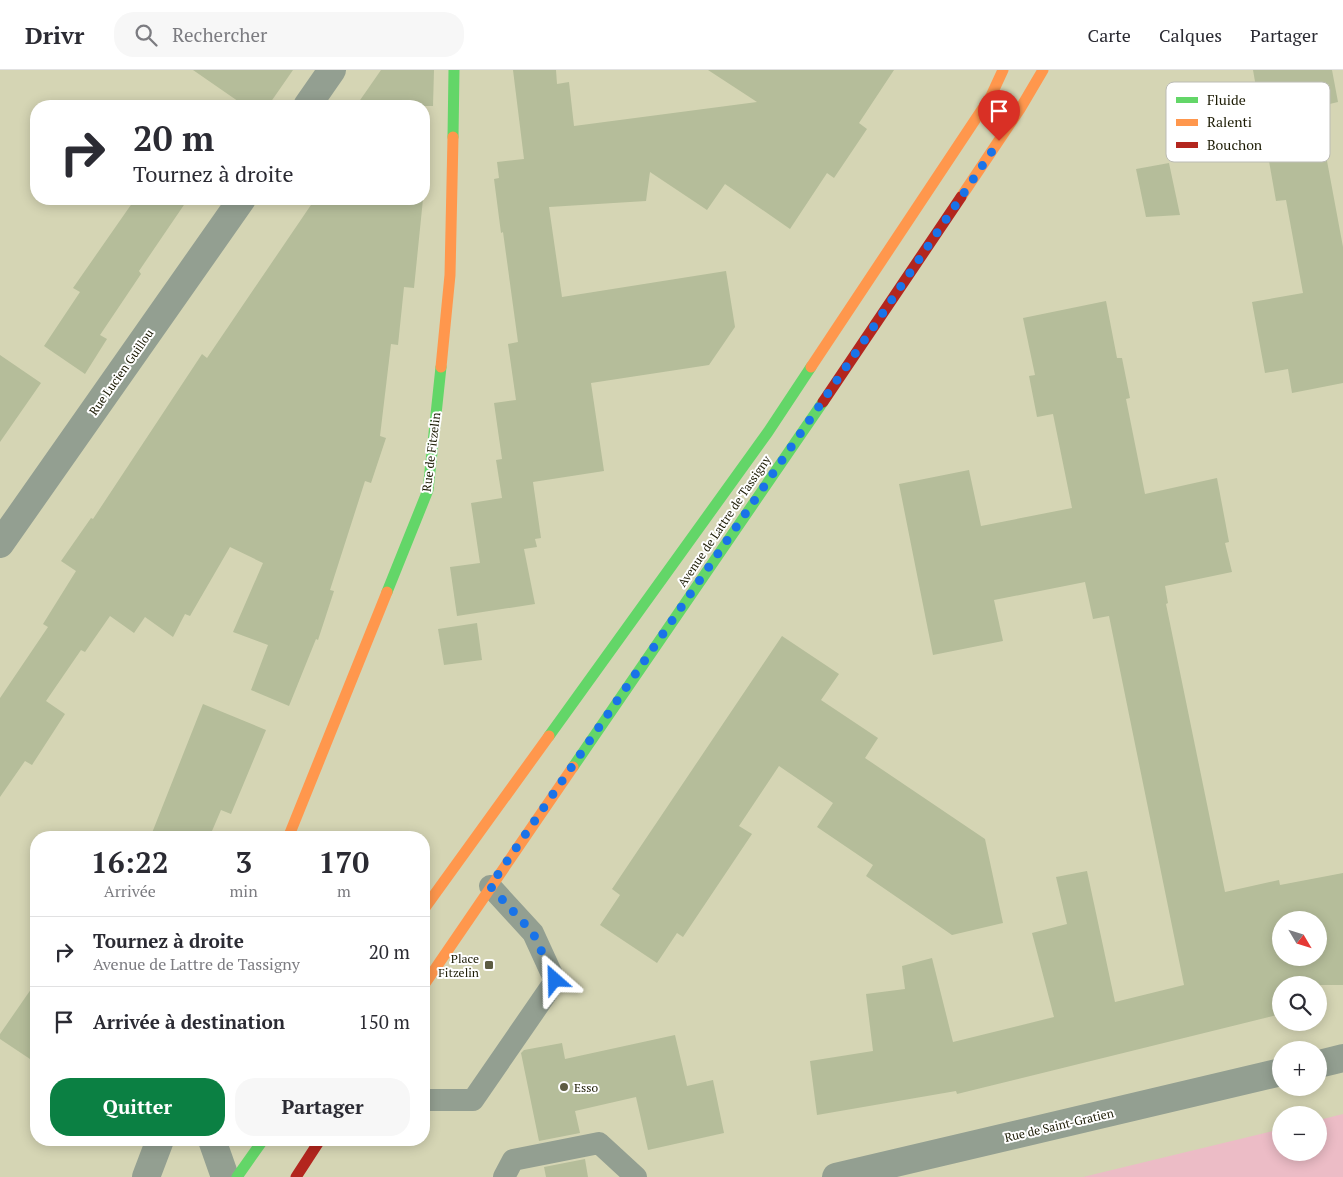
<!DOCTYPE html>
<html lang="fr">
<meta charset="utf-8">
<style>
:root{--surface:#fff;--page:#f7f7f7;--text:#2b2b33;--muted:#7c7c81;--line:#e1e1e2;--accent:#0b8043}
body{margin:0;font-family:"PT Serif",serif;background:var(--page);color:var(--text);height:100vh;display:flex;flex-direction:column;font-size:19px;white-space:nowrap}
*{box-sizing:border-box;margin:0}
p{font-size:16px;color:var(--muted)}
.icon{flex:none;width:28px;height:28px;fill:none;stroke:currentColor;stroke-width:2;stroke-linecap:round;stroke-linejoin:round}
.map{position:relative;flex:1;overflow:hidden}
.details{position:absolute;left:30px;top:761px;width:400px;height:315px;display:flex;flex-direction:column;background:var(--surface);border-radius:20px;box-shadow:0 2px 12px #0003}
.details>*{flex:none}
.guide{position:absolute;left:30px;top:30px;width:400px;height:105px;border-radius:20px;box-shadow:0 2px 12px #0003;background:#fff;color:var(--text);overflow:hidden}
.needle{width:32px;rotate:128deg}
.tools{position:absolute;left:1272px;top:841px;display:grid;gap:10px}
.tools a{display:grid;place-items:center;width:55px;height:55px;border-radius:50%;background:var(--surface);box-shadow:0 2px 12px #0003;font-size:25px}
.pin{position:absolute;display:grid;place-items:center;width:42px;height:42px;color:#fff;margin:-51px -21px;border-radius:50% 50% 50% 0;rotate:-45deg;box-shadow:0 0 5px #0007}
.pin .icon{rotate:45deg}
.me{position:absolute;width:55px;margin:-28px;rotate:335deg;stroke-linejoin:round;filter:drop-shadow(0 0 4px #0008)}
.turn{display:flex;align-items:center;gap:18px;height:105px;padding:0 20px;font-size:22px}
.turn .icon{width:65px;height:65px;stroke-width:2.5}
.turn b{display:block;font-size:35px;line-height:42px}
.eta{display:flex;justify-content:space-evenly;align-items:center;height:85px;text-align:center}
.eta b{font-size:30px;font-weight:700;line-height:35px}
.button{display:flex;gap:10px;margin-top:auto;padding:10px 20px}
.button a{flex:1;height:58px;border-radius:20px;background:var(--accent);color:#fff;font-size:20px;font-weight:700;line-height:58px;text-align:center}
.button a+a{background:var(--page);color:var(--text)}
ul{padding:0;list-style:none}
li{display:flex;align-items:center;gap:15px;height:70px;padding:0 20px;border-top:1px solid var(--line)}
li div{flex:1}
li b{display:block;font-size:19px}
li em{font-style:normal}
header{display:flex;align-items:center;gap:30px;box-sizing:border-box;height:70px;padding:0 25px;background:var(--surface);border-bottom:1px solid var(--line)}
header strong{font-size:24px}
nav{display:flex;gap:28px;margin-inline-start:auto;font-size:18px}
.search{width:350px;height:45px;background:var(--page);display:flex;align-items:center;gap:12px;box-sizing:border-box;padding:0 18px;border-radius:20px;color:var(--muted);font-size:19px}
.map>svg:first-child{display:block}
.green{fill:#ecbcc6}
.building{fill:#b5bd9a;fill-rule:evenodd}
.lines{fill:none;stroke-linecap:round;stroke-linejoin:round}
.lane{stroke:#939f91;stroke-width:22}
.street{stroke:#939f91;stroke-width:28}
.fast{stroke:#63d668;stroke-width:11}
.slow{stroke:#ff974d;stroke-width:11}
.jam{stroke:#b3261e;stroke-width:11}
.route{stroke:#1a73e8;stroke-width:9;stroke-dasharray:0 16.2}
.poi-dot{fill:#5d5c42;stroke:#fff;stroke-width:2}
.labels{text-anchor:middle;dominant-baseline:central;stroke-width:4;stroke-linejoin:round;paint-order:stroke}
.street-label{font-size:12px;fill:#1c1b04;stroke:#fff}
.poi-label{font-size:12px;fill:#1c1b04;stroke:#fff;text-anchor:end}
.key{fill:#fff;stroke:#bbbbb4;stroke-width:1}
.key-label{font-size:14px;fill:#1c1b04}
</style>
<header>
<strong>Drivr</strong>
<div class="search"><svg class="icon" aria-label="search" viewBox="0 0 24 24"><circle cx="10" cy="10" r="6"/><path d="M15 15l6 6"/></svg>Rechercher</div>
<nav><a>Carte</a><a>Calques</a><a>Partager</a></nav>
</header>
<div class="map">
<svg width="1343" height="1107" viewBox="0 0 1343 1107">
<rect width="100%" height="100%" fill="#d5d5b4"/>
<path class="green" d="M 1343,1044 L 1343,1107 L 1083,1107 L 1281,1059 L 1281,1082 L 1319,1082 L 1319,1050 Z"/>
<path class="building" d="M 193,0 L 293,0 L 268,36 L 245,36 Z
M 381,0 L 434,0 L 433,36 L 356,36 Z
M 513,0 L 556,0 L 557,14 L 569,12 L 574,56 L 757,32 L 708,0 L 894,0 L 859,53 L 867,59 L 834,108 L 827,103 L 790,159 L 725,114 L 707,140 L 650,102 L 646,131 L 549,137 L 562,227 L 726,201 L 735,257 L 709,295 L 591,313 L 604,401 L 533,412 L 541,468 L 535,469 L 537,477 L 524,479 L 535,534 L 457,546 L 450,497 L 480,493 L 471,433 L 502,428 L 496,390 L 502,389 L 494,333 L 516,330 L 508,274 L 518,272 L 503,162 L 501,163 L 494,109 L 499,108 L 497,92 L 524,89 Z
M 1253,0 L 1332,0 L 1338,32 L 1317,37 L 1343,177 L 1343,313 L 1292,323 L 1288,299 L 1265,303 L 1252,232 L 1303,223 L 1286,130 L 1276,131 Z
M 1169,93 L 1180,145 L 1146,147 L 1136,99 Z
M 135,129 L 188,129 L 139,201 L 141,204 L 100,265 L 107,269 L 85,304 L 44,276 L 80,222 L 73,218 Z
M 315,129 L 423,129 L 414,218 L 404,217 L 398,275 L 391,274 L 380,366 L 386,368 L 371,413 L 365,411 L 330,520 L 334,521 L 318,570 L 316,569 L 289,636 L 251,620 L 268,575 L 233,562 L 263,493 L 230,477 L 190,546 L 185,544 L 173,567 L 145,547 L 134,563 L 110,546 L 85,582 L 81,580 L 46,631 L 65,644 L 32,695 L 25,691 L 0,727 L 0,628 L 48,557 L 43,554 L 76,501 L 61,491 L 91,448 L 93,449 L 202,284 L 207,288 Z
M 1106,231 L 1117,288 L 1122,288 L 1130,328 L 1126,329 L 1145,424 L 1217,408 L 1229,472 L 1225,473 L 1232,502 L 1165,516 L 1168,533 L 1166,534 L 1225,822 L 1279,810 L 1280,815 L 1343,803 L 1343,915 L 1281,915 L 1281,944 L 957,1024 L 956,1021 L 817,1045 L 810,991 L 873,981 L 866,924 L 905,919 L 902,896 L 932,888 L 953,972 L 1054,947 L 1032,863 L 1067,854 L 1056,807 L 1087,801 L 1115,932 L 1184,915 L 1109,546 L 1093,549 L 1085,512 L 994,530 L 1003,571 L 933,585 L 899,414 L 969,400 L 981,456 L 1072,438 L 1053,344 L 1037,347 L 1029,306 L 1035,305 L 1023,248 ZM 1281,850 L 1319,850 L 1319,888 L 1281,888 Z
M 0,285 L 41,313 L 0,372 Z
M 477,553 L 482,590 L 444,595 L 438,559 Z
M 782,566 L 839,604 L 821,630 L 878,668 L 865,688 L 985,769 L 1003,853 L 952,865 L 866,806 L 873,795 L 817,757 L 833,733 L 779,696 L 739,756 L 752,764 L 683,867 L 677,863 L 657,893 L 600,855 L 620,825 L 612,819 Z
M 203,634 L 266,660 L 231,744 L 221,740 L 209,768 L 150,768 Z
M 36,912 L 36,993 L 0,969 L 0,964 Z
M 675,965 L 687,1016 L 713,1010 L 724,1063 L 648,1080 L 636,1027 L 575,1041 L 580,1063 L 539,1071 L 521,983 L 524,980 L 562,973 L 565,989 Z
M 585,1089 L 588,1107 L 546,1107 L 544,1097 Z"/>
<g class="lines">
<path class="lane" d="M 424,1030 L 473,1030 L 555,911 L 533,863 L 490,816
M 504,1107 L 513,1090 L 599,1073 L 636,1107"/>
<path class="street" d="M 307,36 L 332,0
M 0,474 L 242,129
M 1319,994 L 1343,988
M 212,1070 L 225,1107
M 146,1107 L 160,1070
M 836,1107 L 1281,1002"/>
<path class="fast" d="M 453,67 L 454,0
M 387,522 L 428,420 L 441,297
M 549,666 L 768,362 L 811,297
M 573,697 L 823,332
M 237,1107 L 263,1070"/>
<path class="slow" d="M 961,127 L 1020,39 L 1043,0
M 441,297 L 450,205 L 453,67
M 811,297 L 991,26 L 1003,0
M 288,768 L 387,522
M 424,839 L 549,666
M 424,915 L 573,697"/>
<path class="jam" d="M 823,332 L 961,127
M 296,1107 L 320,1070"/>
</g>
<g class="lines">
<path class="route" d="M 555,910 L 533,863 L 490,816 L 870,262 L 999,71"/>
</g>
<g class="poi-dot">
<rect x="484" y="890" width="10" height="10" rx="2.5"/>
<circle cx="564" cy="1017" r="5"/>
</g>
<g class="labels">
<g class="street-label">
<text transform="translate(121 302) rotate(-55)">Rue Lucien Guillou</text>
<text transform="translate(431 382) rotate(-83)">Rue de Fitzelin</text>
<text transform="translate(724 451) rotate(-56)">Avenue de Lattre de Tassigny</text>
<text transform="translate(1059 1055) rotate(-13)">Rue de Saint-Gratien</text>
</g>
<g class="poi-label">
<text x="479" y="888">Place<tspan x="479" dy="14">Fitzelin</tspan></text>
<text x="574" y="1017" text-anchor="start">Esso</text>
</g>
</g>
<rect x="1166" y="12" width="164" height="80" rx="8" class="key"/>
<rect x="1176" y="27" width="22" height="6" fill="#63d668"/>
<rect x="1176" y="49" width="22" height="7" fill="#ff974d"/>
<rect x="1176" y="72" width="22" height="6" fill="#b3261e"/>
<g class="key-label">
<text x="1207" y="35">Fluide</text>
<text x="1207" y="57">Ralenti</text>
<text x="1207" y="80">Bouchon</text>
</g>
</svg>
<div class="tools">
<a><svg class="needle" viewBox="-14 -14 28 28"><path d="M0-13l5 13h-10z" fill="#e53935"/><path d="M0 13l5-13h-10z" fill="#7c7c81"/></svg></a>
<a><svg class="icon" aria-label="search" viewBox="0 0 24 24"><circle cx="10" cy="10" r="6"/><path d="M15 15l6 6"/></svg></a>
<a>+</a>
<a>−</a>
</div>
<div class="pin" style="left:999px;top:71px;background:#d93025"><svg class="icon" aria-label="arrive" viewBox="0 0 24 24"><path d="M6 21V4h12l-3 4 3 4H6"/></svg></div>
<svg class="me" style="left:555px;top:910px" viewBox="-20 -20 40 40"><path d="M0-17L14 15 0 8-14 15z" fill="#1a73e8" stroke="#fff" stroke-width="4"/></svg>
<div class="guide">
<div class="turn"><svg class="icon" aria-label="right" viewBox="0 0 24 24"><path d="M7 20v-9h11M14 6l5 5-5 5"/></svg><div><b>20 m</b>Tournez à droite</div></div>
</div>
<section class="details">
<div class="eta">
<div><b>16:22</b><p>Arrivée</p></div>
<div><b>3</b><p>min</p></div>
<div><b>170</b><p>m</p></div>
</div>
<ul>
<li><svg class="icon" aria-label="right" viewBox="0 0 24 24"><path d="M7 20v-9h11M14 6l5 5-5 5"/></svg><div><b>Tournez à droite</b><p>Avenue de Lattre de Tassigny</p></div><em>20 m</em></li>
<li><svg class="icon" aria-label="arrive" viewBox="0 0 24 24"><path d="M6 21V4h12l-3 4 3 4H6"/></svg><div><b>Arrivée à destination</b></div><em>150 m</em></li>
</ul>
<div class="button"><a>Quitter</a><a>Partager</a></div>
</section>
</div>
